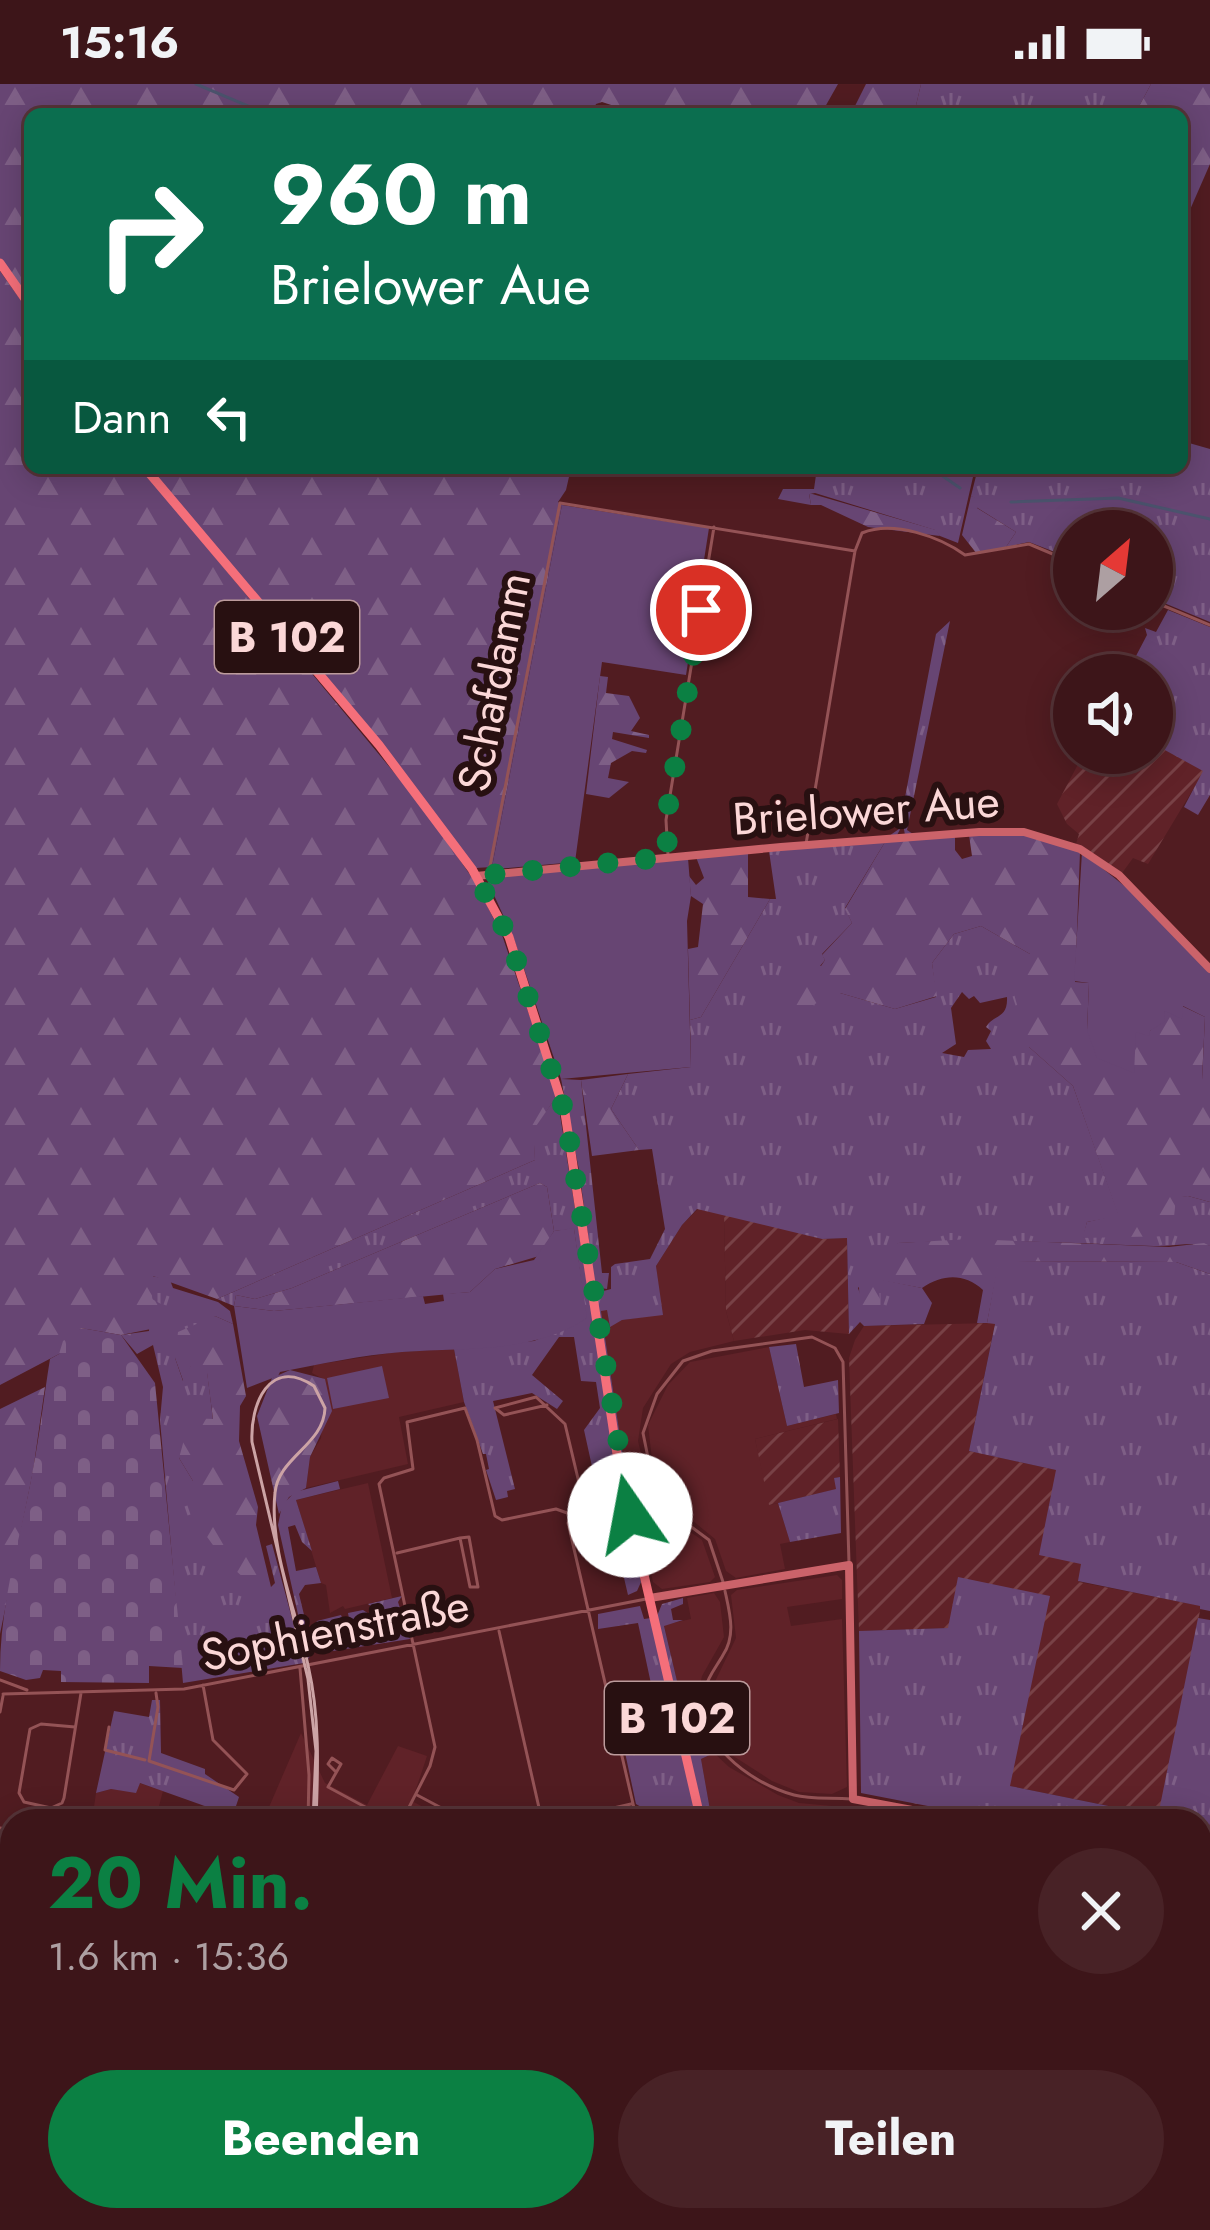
<!DOCTYPE html>
<html lang="de">
<meta charset="utf-8">
<style>
:root{--surface:#3d1519;--page:#482226;--text:#f1f3f6;--muted:#ad9fa2;--line:#563438;--accent:#0b8043}
body{margin:0;font-family:Jost,sans-serif;background:var(--page);color:var(--text);height:100vh;display:flex;flex-direction:column;font-size:45px;white-space:nowrap}
*{box-sizing:border-box;margin:0}
p{font-size:39px;color:var(--muted)}
.icon{flex:none;width:66px;height:66px;fill:none;stroke:currentColor;stroke-width:2;stroke-linecap:round;stroke-linejoin:round}
.map{position:relative;flex:1;overflow:hidden}
.side{position:absolute;left:0px;top:1725px;width:1212px;height:423px;display:flex;flex-direction:column;background:var(--surface);border-radius:36px 36px 0 0;box-shadow:0 6px 30px #0003,0 0 0 3px var(--line)}
.side>*{flex:none}
.guide{position:absolute;left:24px;top:24px;width:1164px;height:366px;border-radius:18px;box-shadow:0 6px 30px #0003,0 0 0 3px var(--line);background:#0b6e4f;color:#fff;overflow:hidden}
.needle{width:78px;rotate:28deg}
.tools{position:absolute;left:1053px;top:426px;display:grid;gap:24px}
.tools a{display:grid;place-items:center;width:120px;height:120px;border-radius:50%;background:var(--surface);box-shadow:0 6px 30px #0003,0 0 0 3px var(--line);font-size:60px}
.pin{position:absolute;display:grid;place-items:center;width:102px;height:102px;color:#fff;margin:-51px;border:6px solid #fff;border-radius:50%;box-shadow:0 3px 12px #0007}
.me{position:absolute;width:132px;margin:-66px;rotate:348deg;stroke-linejoin:round;filter:drop-shadow(0 0 9px #0008)}
.turn{display:flex;align-items:center;gap:42px;height:252px;padding:0 48px;font-size:54px}
.turn .icon{width:156px;height:156px;stroke-width:2.5}
.turn b{display:block;font-size:84px;line-height:102px}
.then{display:flex;align-items:center;height:114px;padding:0 48px;background:#0003;gap:24px;font-size:45px}
.round{display:grid;place-items:center;flex:none;width:126px;height:126px;border-radius:63px;background:var(--page)}
.overview{display:flex;align-items:center;justify-content:space-between;height:204px;padding:0 48px}
h1{font-size:72px;font-weight:700;line-height:90px;color:var(--accent)}
.button{display:flex;gap:24px;margin-top:auto;padding:24px 48px}
.button a{flex:1;height:138px;border-radius:72px;background:var(--accent);color:#fff;font-size:48px;font-weight:700;line-height:138px;text-align:center}
.button a+a{background:var(--page);color:var(--text)}
.status{display:flex;justify-content:space-between;align-items:center;height:84px;padding:0 60px;background:var(--surface);direction:ltr}
.status svg{height:33px;fill:currentColor}
.map>svg:first-child{display:block}
.built{fill:#602228}
.industrial{fill:url(#industrial-furrows)}
.grass{fill:url(#grass-tufts);fill-rule:evenodd}
.forest{fill:url(#forest-firs)}
.cemetery{fill:url(#cemetery-stones)}
.garden{fill:#674573}
.lines{fill:none;stroke-linecap:round;stroke-linejoin:round}
.stream{stroke:#4b536d;stroke-width:3}
.street{stroke:#945356;stroke-width:3}
.secondary{stroke:#cb636a;stroke-width:8}
.primary{stroke:#f56f7a;stroke-width:9}
.tram{stroke:#cca3a5;stroke-width:3}
.route{stroke:#0b8043;stroke-width:21;stroke-dasharray:0 37.8}
.labels{text-anchor:middle;dominant-baseline:central;stroke-width:12;stroke-linejoin:round;paint-order:stroke}
.shield{fill:#281011;stroke:#bc9b9c;stroke-width:3}
.shield-label{font-size:42px;font-weight:bold;fill:#fbd7d7}
.street-label{font-size:45px;fill:#fbd7d7;stroke:#281011}
</style>
<div class="status"><b>15:16</b><svg viewBox="0 0 49 12"><path d="M0 12V9h3v3zM5 12V6h3v6zM10 12V3h3v9zM15 12V0h3v12zM26 1h20v11H26zM47 4h2v5h-2z"/></svg></div>
<div class="map">
<svg width="1210" height="2146" viewBox="0 0 1210 2146">
<defs>
<pattern id="industrial-furrows" width="10" height="10" patternUnits="userSpaceOnUse" patternTransform="scale(3)"><rect width="10" height="10" fill="#602228"/><path d="M-1 1l2-2M0 10L10 0M9 11l2-2" fill="none" stroke="#784146"/></pattern>
<pattern id="grass-tufts" width="24" height="20" patternUnits="userSpaceOnUse" patternTransform="scale(3)"><rect width="24" height="20" fill="#674573"/><path d="M3 7l-1-3M5 7V3M7 7l1-3M15 17l-1-3M17 17v-4M19 17l1-3" fill="none" stroke="#7e5f86"/></pattern>
<pattern id="forest-firs" width="22" height="20" patternUnits="userSpaceOnUse" patternTransform="scale(3)"><rect width="22" height="20" fill="#674573"/><path d="M5 1l3.5 6h-7zM16 11l3.5 6h-7z" fill="#7e5f86"/></pattern>
<pattern id="cemetery-stones" width="16" height="16" patternUnits="userSpaceOnUse" patternTransform="scale(3)"><rect width="16" height="16" fill="#674573"/><path d="M2 7V4a2 2 0 0 1 4 0v3zM10 15v-3a2 2 0 0 1 4 0v3z" fill="#7e5f86"/></pattern>
</defs>
<rect width="100%" height="100%" fill="#511c21"/>
<path class="built" d="M 698,1125 L 724,1129 L 726,1227 L 734,1257 L 690,1268 L 671,1280 L 643,1324 L 638,1357 L 652,1414 L 667,1432 L 702,1456 L 715,1493 L 710,1498 L 662,1505 L 653,1498 L 625,1385 L 601,1226 L 607,1225 L 610,1242 L 622,1236 L 662,1230 L 656,1182 L 682,1141 Z
M 769,1263 L 787,1342 L 836,1330 L 837,1335 L 755,1355 L 770,1421 L 778,1419 L 790,1458 L 780,1460 L 785,1485 L 736,1494 L 726,1487 L 715,1455 L 665,1414 L 653,1384 L 648,1341 L 668,1301 L 690,1278 Z
M 454,1265 L 464,1318 L 399,1333 L 408,1380 L 306,1404 L 310,1373 L 321,1354 L 325,1296 L 312,1289 L 314,1281 L 397,1268 Z
M 368,1399 L 392,1514 L 345,1525 L 343,1522 L 330,1529 L 326,1501 L 321,1499 L 296,1416 Z
M 837,1491 L 842,1496 L 842,1515 L 787,1523 L 791,1542 L 842,1535 L 847,1703 L 832,1710 L 799,1708 L 772,1697 L 727,1668 L 713,1643 L 709,1610 L 736,1554 L 731,1511 L 737,1506 Z
M 714,1509 L 720,1518 L 724,1553 L 702,1592 L 698,1611 L 681,1615 L 664,1541 L 691,1535 L 687,1514 Z
M 301,1649 L 325,1699 L 367,1721 L 398,1662 L 427,1672 L 412,1717 L 449,1737 L 263,1737 Z
M 714,1669 L 729,1683 L 778,1711 L 799,1719 L 876,1726 L 877,1737 L 712,1737 L 701,1675 Z
M 139,1699 L 163,1707 L 155,1737 L 92,1737 L 96,1709 L 111,1705 L 135,1708 Z
M 710,2136 L 1096,2136 L 1097,2146 L 706,2146 Z"/>
<path class="industrial" d="M 1152,659 L 1204,687 L 1148,780 L 1133,774 L 1122,789 L 1076,760 L 1079,750 L 1067,740 L 1057,720 L 1084,669 L 1152,669 Z
M 724,1129 L 822,1155 L 847,1154 L 849,1250 L 805,1246 L 734,1257 L 726,1227 Z
M 995,1239 L 969,1367 L 1056,1386 L 1082,1480 L 1079,1498 L 1201,1522 L 1159,1732 L 1010,1702 L 948,1544 L 859,1547 L 849,1274 L 855,1256 L 864,1242 Z
M 838,1335 L 840,1393 L 834,1394 L 837,1405 L 769,1421 L 755,1355 Z"/>
<path class="grass" d="M 921,0 L 1151,0 L 1135,30 L 914,30 Z
M 1182,357 L 1210,365 L 1210,538 L 1152,514 L 1152,447 L 1114,447 L 1114,441 L 1102,441 L 1097,447 L 1074,447 L 1074,462 L 1060,470 L 1029,458 L 1006,463 L 1016,448 L 976,423 L 977,415 L 971,412 L 978,384 L 1182,384 Z
M 817,384 L 975,384 L 958,459 L 940,452 L 935,446 L 815,409 L 809,410 L 811,421 L 778,415 L 783,405 L 814,405 Z
M 1168,526 L 1210,543 L 1210,711 L 1198,731 L 1184,723 L 1203,687 L 1152,659 L 1152,591 L 1126,591 L 1147,551 L 1145,544 L 1156,548 Z
M 950,537 L 907,746 L 913,750 L 905,751 L 903,740 L 897,751 L 889,752 L 899,745 L 936,550 Z
M 885,758 L 845,824 L 852,839 L 822,870 L 825,876 L 820,882 L 840,909 L 895,925 L 936,913 L 932,879 L 954,850 L 981,842 L 1030,870 L 1029,963 L 1073,1002 L 1119,1132 L 1087,1138 L 1083,1154 L 1175,1113 L 1188,1112 L 1210,1118 L 1210,1162 C 1193,1157 1172,1163 1154,1162 C 1068,1159 984,1154 898,1159 L 858,1204 L 862,1216 L 878,1195 L 922,1204 L 932,1219 L 924,1240 L 864,1242 L 860,1238 L 849,1250 L 847,1154 L 822,1155 L 697,1125 L 682,1141 L 656,1182 L 663,1231 L 622,1236 L 610,1243 L 607,1226 L 601,1227 L 625,1385 L 650,1497 L 620,1374 L 596,1209 L 611,1205 L 611,1183 L 615,1180 L 650,1175 L 665,1145 L 652,1065 L 639,1066 L 611,1025 L 628,990 L 691,983 L 690,936 L 701,933 L 770,815 L 776,815 L 769,767 ZM 962,908 L 969,915 L 974,912 L 980,919 L 1007,913 C 1008,935 994,930 986,943 L 991,947 L 986,957 L 991,965 L 968,966 L 964,973 L 942,969 L 956,960 L 951,924 Z
M 561,995 L 581,996 L 602,1189 L 609,1189 L 607,1205 L 595,1203 L 579,1086 Z
M 557,1012 L 617,1386 L 641,1498 L 637,1507 L 628,1511 L 617,1464 L 580,1470 C 578,1459 572,1448 571,1439 C 570,1424 581,1411 580,1396 L 584,1393 L 591,1422 L 600,1419 L 584,1346 L 600,1324 L 596,1298 L 581,1297 L 574,1253 L 559,1253 L 532,1291 L 563,1317 L 557,1325 L 532,1309 L 493,1317 L 515,1405 L 507,1407 L 508,1413 L 496,1416 L 486,1386 L 489,1385 L 486,1370 L 483,1370 L 464,1318 L 454,1265 L 534,1257 L 586,1234 L 574,1145 L 554,1147 L 547,1103 L 540,1099 L 292,1204 L 255,1215 L 236,1211 L 234,1222 L 217,1215 L 535,1076 L 533,1045 Z
M 998,1177 L 1176,1178 L 1210,1190 L 1210,1527 L 1200,1525 L 1200,1522 L 1078,1497 L 1081,1480 L 1039,1471 L 1056,1386 L 969,1367 L 995,1240 L 987,1239 Z
M 152,1192 L 170,1196 L 173,1204 L 218,1218 L 230,1227 L 233,1240 L 215,1232 L 175,1274 L 183,1297 L 191,1281 L 207,1287 L 213,1336 L 179,1374 L 193,1397 L 193,1432 L 271,1503 L 275,1499 L 266,1462 L 272,1460 L 304,1579 L 183,1599 L 160,1336 L 163,1303 L 153,1261 L 137,1270 L 121,1251 L 149,1247 Z
M 796,1260 L 804,1303 L 838,1296 L 839,1329 L 787,1342 L 769,1263 Z
M 840,1393 L 841,1449 L 790,1458 L 778,1419 L 836,1405 L 834,1394 Z
M 338,1397 L 340,1405 L 296,1416 L 312,1467 L 302,1458 L 295,1441 L 288,1443 L 296,1487 L 316,1483 L 321,1499 L 305,1501 L 299,1510 L 313,1568 L 308,1575 L 278,1441 L 282,1421 L 295,1408 Z
M 958,1493 L 1050,1512 L 1010,1702 L 1158,1732 L 1198,1534 L 1210,1536 L 1210,1739 L 1204,1768 L 1200,1767 L 1200,1737 L 1005,1737 L 861,1709 L 859,1547 L 948,1544 Z
M 402,1512 L 398,1518 L 410,1555 L 320,1569 L 314,1543 L 317,1537 L 341,1531 L 344,1539 L 340,1548 L 352,1551 L 348,1529 L 363,1526 L 372,1532 L 371,1540 L 379,1545 L 386,1533 L 368,1520 Z
M 683,1514 L 683,1520 L 671,1525 L 673,1536 L 683,1536 L 664,1542 L 681,1614 L 698,1611 L 701,1639 L 714,1669 L 701,1675 L 712,1737 L 705,1737 L 657,1532 L 662,1520 Z
M 640,1522 L 644,1535 L 651,1534 L 697,1737 L 656,1737 L 653,1730 L 636,1720 L 623,1659 L 656,1651 L 651,1628 L 656,1623 L 638,1539 L 598,1545 L 598,1530 Z
M 152,1616 L 160,1616 L 161,1669 L 205,1685 L 205,1690 L 239,1713 L 231,1737 L 219,1737 L 216,1726 L 140,1699 L 136,1709 L 111,1705 L 96,1709 L 114,1627 L 149,1633 Z"/>
<path class="forest" d="M 0,0 L 838,0 L 821,30 L 639,30 L 602,18 L 596,20 L 591,30 L 30,30 L 30,217 L 0,174 Z
M 866,0 L 921,0 L 914,30 L 851,30 Z
M 1151,0 L 1210,0 L 1210,80 L 1182,144 L 1182,30 L 1135,30 Z
M 0,187 L 30,229 L 30,384 L 141,384 L 426,727 L 475,798 L 502,851 L 557,1012 L 534,1045 L 535,1076 L 217,1215 L 153,1192 L 152,1215 L 161,1220 L 164,1229 L 156,1244 L 121,1251 L 81,1244 L 59,1270 L 0,1301 Z
M 150,384 L 571,384 L 566,406 L 558,418 L 562,421 L 492,783 L 475,784 Z
M 809,409 L 936,446 L 940,452 L 868,443 L 821,421 L 811,421 Z
M 971,412 L 977,414 L 977,424 L 1016,448 L 1006,463 L 977,470 L 962,451 Z
M 600,592 L 608,593 L 606,609 L 629,612 L 640,634 L 631,647 L 649,651 L 649,654 L 613,648 L 612,655 L 647,666 L 646,669 L 632,667 L 611,679 L 608,694 L 629,698 L 609,714 L 586,710 Z
M 1025,750 L 1080,768 L 1075,898 L 1089,899 L 1087,946 L 1150,947 L 1165,927 L 1182,922 L 1205,933 L 1202,995 L 1210,996 L 1210,1118 L 1188,1112 L 1176,1114 L 1172,1152 L 1082,1154 L 1087,1138 L 1118,1131 L 1073,1002 L 1029,963 L 1012,903 L 1030,870 L 981,842 L 954,850 L 932,879 L 937,912 L 895,925 L 840,909 L 787,932 L 783,913 L 813,880 L 821,882 L 825,876 L 822,871 L 852,839 L 845,825 L 885,758 L 955,752 L 955,766 L 962,775 L 972,772 L 969,751 Z
M 748,769 L 748,813 L 770,815 L 701,933 L 690,936 L 688,865 L 698,863 L 703,820 L 691,812 L 689,792 L 696,801 L 704,794 L 696,773 Z
M 628,990 L 611,1025 L 639,1066 L 592,1072 L 581,996 Z
M 540,1099 L 547,1103 L 554,1147 L 539,1172 L 495,1185 L 470,1208 L 274,1227 L 234,1222 L 236,1211 L 255,1215 L 292,1204 Z
M 970,1155 L 1169,1163 L 1204,1159 L 1210,1162 L 1210,1190 L 1176,1178 L 999,1177 L 987,1239 L 977,1239 L 983,1206 C 964,1189 943,1190 922,1204 L 879,1196 L 880,1225 L 860,1238 L 858,1167 L 898,1159 Z
M 215,1232 L 233,1240 L 246,1312 L 240,1322 L 239,1357 L 258,1423 L 256,1441 L 271,1503 L 245,1495 L 223,1475 L 192,1432 L 193,1397 L 179,1374 L 190,1334 L 213,1335 L 207,1289 L 198,1299 L 191,1282 L 184,1299 L 175,1274 L 178,1248 Z
M 290,1286 L 325,1295 L 332,1327 L 310,1373 L 306,1404 L 289,1413 L 279,1430 L 257,1332 L 272,1294 Z
M 45,1303 L 33,1387 L 0,1550 L 0,1325 Z"/>
<path class="cemetery" d="M 81,1244 L 121,1251 L 155,1299 L 183,1584 L 149,1582 L 149,1599 L 61,1598 L 61,1587 L 43,1586 L 40,1594 L 26,1596 L 0,1587 C 0,1517 21,1453 33,1385 C 40,1349 44,1312 50,1275 L 59,1270 L 63,1257 Z"/>
<path class="garden" d="M 562,421 L 709,444 L 686,591 L 602,578 L 575,778 L 496,785 L 492,783 Z
M 1082,768 L 1142,816 L 1210,889 L 1210,996 L 1202,996 L 1205,933 L 1183,922 L 1182,935 L 1165,927 L 1164,938 L 1150,947 L 1149,952 L 1136,948 L 1134,989 L 1097,974 L 1087,946 L 1089,899 L 1074,897 Z
M 688,774 L 691,812 L 687,837 L 691,983 L 561,995 L 514,855 L 488,798 L 490,793 Z
M 574,1144 L 587,1234 C 534,1270 464,1263 402,1268 C 362,1271 320,1280 280,1288 L 278,1292 L 247,1304 L 234,1222 L 274,1227 L 423,1212 L 425,1220 L 444,1217 L 443,1210 L 470,1208 L 495,1185 L 534,1176 L 554,1147 Z
M 382,1282 L 389,1314 L 333,1325 L 327,1294 Z"/>
<g class="lines">
<path class="stream" d="M 196,0 L 267,30
M 931,384 L 960,404
M 1011,418 L 1118,414 L 1210,435"/>
<path class="street" d="M 1152,517 L 1210,541
M 806,760 L 855,467 L 862,449 C 894,436 940,453 965,471 L 1029,460 L 1074,479
M 668,771 L 666,736 L 714,443
M 489,787 L 560,419 L 855,467
M 547,1321 L 504,1331 L 495,1324 L 536,1313 L 565,1340 L 580,1403 L 568,1439 L 637,1737
M 397,1469 L 460,1454 L 470,1503 L 478,1503 L 469,1453 L 460,1454
M 723,1498 L 709,1456 L 670,1427 L 655,1408 L 643,1349 L 657,1310 L 683,1277 L 712,1267 L 812,1253 L 835,1264 L 843,1278 L 849,1479
M 725,1507 C 730,1530 736,1551 723,1571 C 717,1582 708,1592 705,1605 C 692,1657 750,1699 794,1711 C 812,1716 833,1713 851,1715
M 499,1547 L 542,1737
M 300,1584 L 309,1691 L 308,1737
M 0,1596 L 27,1606
M 156,1609 L 158,1623 L 149,1677 L 234,1706 L 247,1690 L 213,1656 L 203,1601
M 3,1610 L 184,1605 L 646,1515
M 0,1628 L 3,1612
M 75,1643 L 41,1640 L 30,1645 L 19,1709 L 24,1718 L 51,1724 L 62,1719 L 64,1714 L 81,1609
M 109,1643 L 105,1666 L 145,1676
M 335,1687 L 328,1680 L 332,1674 L 341,1680 L 328,1703 L 391,1737
M 417,1711 L 466,1737
M 402,1737 L 430,1682 L 435,1663 L 379,1400 L 384,1394 L 413,1385 L 407,1338 L 465,1324 L 477,1356 L 495,1432 L 502,1436 L 556,1425 L 570,1430
M 557,1737 L 631,1720
M 0,1744 L 12,1746
M 0,2032 L 9,2047 L 0,2055
M 0,2062 L 12,2073
M 103,2136 L 120,2146
M 157,2136 L 158,2138
M 272,2136 L 278,2136
M 240,2146 L 245,2136
M 451,2146 L 457,2136
M 592,2146 L 601,2136"/>
<path class="secondary" d="M 476,792 L 781,763 L 979,748 L 1024,748 L 1080,765 L 1119,791 L 1210,885
M 650,1514 L 849,1481 L 853,1715 L 971,1737
M 1200,1798 L 1210,1800
M 0,1878 L 12,1878
M 1200,1912 L 1210,1933
M 534,2136 L 547,2146
M 547,2136 L 561,2146"/>
<path class="primary" d="M 0,179 L 30,222
M 145,384 L 379,661 L 472,785 L 509,853 L 565,1029 L 619,1383 L 701,1737
M 683,2146 L 691,2136"/>
<path class="tram" d="M 313,1737 L 316,1667 L 308,1595 L 252,1358 C 250,1321 269,1272 314,1302 L 325,1324 C 324,1361 278,1373 275,1409 C 269,1465 296,1526 308,1581 C 320,1633 318,1684 316,1737
M 565,2136 L 582,2146"/>
</g>
<g class="lines">
<path class="route" d="M 630,1431 L 565,1029 L 509,853 L 476,792 L 668,773 L 666,736 L 701,526"/>
</g>
<g class="labels">
<g class="shield">
<rect x="215" y="517" width="144" height="72" rx="9"/>
<rect x="605" y="1598" width="144" height="72" rx="9"/>
</g>
<g class="shield-label">
<text x="287" y="553">B 102</text>
<text x="677" y="1634">B 102</text>
</g>
<g class="street-label">
<text transform="translate(494 598) rotate(-79)">Schafdamm</text>
<text transform="translate(866 726) rotate(-4)">Brielower Aue</text>
<text transform="translate(335 1546) rotate(-11)">Sophienstraße</text>
</g>
</g>
</svg>
<div class="tools">
<a><svg class="needle" viewBox="-14 -14 28 28"><path d="M0-13l5 13h-10z" fill="#e53935"/><path d="M0 13l5-13h-10z" fill="#ad9fa2"/></svg></a>
<a><svg class="icon" aria-label="sound" viewBox="0 0 24 24"><path d="M4 9h4l5-4v14l-5-4H4zM17 9q2 3 0 6"/></svg></a>
</div>
<div class="pin" style="left:701px;top:526px;background:#d93025"><svg class="icon" aria-label="arrive" viewBox="0 0 24 24"><path d="M6 21V4h12l-3 4 3 4H6"/></svg></div>
<svg class="me" style="left:630px;top:1431px" viewBox="-20 -20 40 40"><circle r="19" fill="#fff"/><path d="M0-13L10 11 0 6-10 11z" fill="#0b8043"/></svg>
<div class="guide">
<div class="turn"><svg class="icon" aria-label="right" viewBox="0 0 24 24"><path d="M7 20v-9h11M14 6l5 5-5 5"/></svg><div><b>960 m</b>Brielower Aue</div></div>
<div class="then">Dann<svg class="icon" aria-label="left" viewBox="0 0 24 24"><path d="M17 20v-9H6M10 6l-5 5 5 5"/></svg></div>
</div>
<section class="side">
<div class="overview"><div><h1>20 Min.</h1><p>1.6 km · 15:36</p></div><a class="round"><svg class="icon" aria-label="close" viewBox="0 0 24 24"><path d="M6 6l12 12M18 6L6 18"/></svg></a></div>
<div class="button"><a>Beenden</a><a>Teilen</a></div>
</section>
</div>
